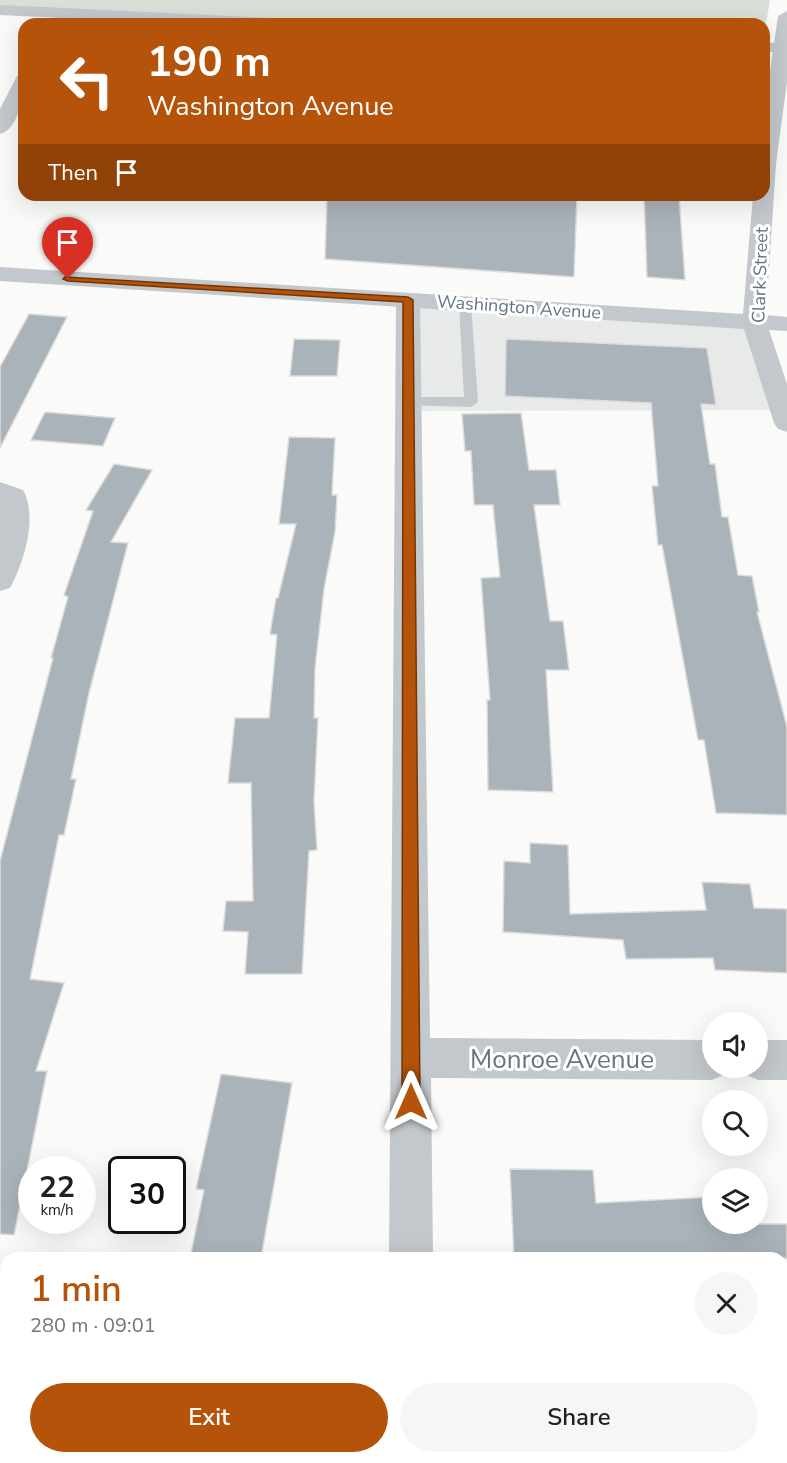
<!DOCTYPE html>
<meta charset="utf-8">
<style>
:root{--surface:#fff;--page:#f6f6f6;--text:#202124;--muted:#757577;--accent:#b45309}
body{margin:0;font-family:"Nunito Sans",sans-serif;background:var(--page);color:var(--text);height:100vh;display:flex;flex-direction:column;font-size:22px;white-space:nowrap}
*{box-sizing:border-box;margin:0}
p{font-size:20px;color:var(--muted)}
.icon{flex:none;width:33px;height:33px;fill:none;stroke:currentColor;stroke-width:2;stroke-linecap:round;stroke-linejoin:round}
.map{position:relative;flex:1;overflow:hidden}
.panel{position:absolute;left:0px;top:1252px;width:788px;height:212px;display:flex;flex-direction:column;background:var(--surface);border-radius:18px 18px 0 0;box-shadow:0 6px 24px #0002}
.panel>*{flex:none}
.guide{position:absolute;left:18px;top:18px;width:752px;height:183px;border-radius:18px;box-shadow:0 6px 24px #0002;background:#b45309;color:#fff;overflow:hidden}
.buttons{position:absolute;left:702px;top:1012px;display:grid;gap:12px}
.buttons a{display:grid;place-items:center;width:66px;height:66px;border-radius:50%;background:var(--surface);box-shadow:0 6px 24px #0002;font-size:30px}
.speed{position:absolute;left:18px;top:1156px;display:flex;gap:12px;font-size:30px;font-weight:700;text-align:center}
.speed>*{display:grid;place-content:center;width:78px;height:78px;border-radius:50%;background:var(--surface);box-shadow:0 6px 24px #0002;line-height:1}
.speed small{font-size:15px;font-weight:400}
.speed .limit{border:3px solid #111;border-radius:9px;background:#fff;color:#111}
.pin{position:absolute;display:grid;place-items:center;width:51px;height:51px;color:#fff;margin:-62px -26px;border-radius:50% 50% 50% 0;rotate:-45deg;box-shadow:0 0 6px #0007}
.pin .icon{rotate:45deg}
.me{position:absolute;width:66px;margin:-33px;rotate:0deg;stroke-linejoin:round;filter:drop-shadow(0 0 4px #0008)}
.turn{display:flex;align-items:center;gap:21px;height:126px;padding:0 30px;font-size:27px}
.turn .icon{width:78px;height:78px;stroke-width:2.5}
.turn b{display:block;font-size:42px;line-height:51px}
.then{display:flex;align-items:center;height:57px;padding:0 30px;background:#0003;gap:12px;font-size:22px}
.round{display:grid;place-items:center;flex:none;width:63px;height:63px;border-radius:32px;background:var(--page)}
.overview{display:flex;align-items:center;justify-content:space-between;height:102px;padding:0 30px}
h1{font-size:36px;font-weight:600;line-height:45px;color:var(--accent)}
.button{display:flex;gap:12px;margin-top:auto;padding:12px 30px}
.button a{flex:1;height:69px;border-radius:36px;background:var(--accent);color:#fff;font-size:24px;font-weight:600;line-height:69px;text-align:center}
.button a+a{background:var(--page);color:var(--text)}
.map>svg:first-child{display:block}
.built{fill:#e8e9e9}
.green{fill:#dadfd7}
.building{fill:#aab3b9;stroke:#dcdcda;stroke-width:1.5}
.lines{fill:none;stroke-linecap:round;stroke-linejoin:round}
.service{fill:#c3c8cc;fill-rule:evenodd}
.minor{fill:#c3c8cc;fill-rule:evenodd}
.tertiary{fill:#c3c8cc;fill-rule:evenodd}
.route{fill:#b45309;stroke:#753606;stroke-width:1.5}
.labels{text-anchor:middle;dominant-baseline:central;stroke-width:6;stroke-linejoin:round;paint-order:stroke}
.far-street-label{font-size:18px;fill:#657683;stroke:#fff}
.near-street-label{font-size:26px;fill:#657683;stroke:#fff}
</style>
<div class="map">
<svg width="787" height="1463" viewBox="0 0 787 1463">
<rect width="100%" height="100%" fill="#fafaf8"/>
<path class="built" d="M 414,303 L 749,326 L 776,410 L 416,411 Z"/>
<path class="green" d="M 0,0 L 770,0 L 764,35 L 764,24 L 348,24 L 0,6 Z"/>
<path class="building" d="M 327,195 L 577,195 L 574,277 L 325,259 Z
M 644,195 L 679,195 L 685,280 L 647,277 Z
M 29,314 L 67,317 L 0,448 L 0,367 Z
M 294,339 L 340,340 L 337,376 L 290,376 Z
M 506,339 L 707,348 L 716,405 L 701,404 L 710,464 L 715,464 L 722,517 L 728,517 L 738,575 L 752,576 L 759,612 L 757,612 L 787,727 L 787,815 L 716,813 L 704,740 L 698,740 L 662,545 L 658,545 L 652,486 L 658,486 L 651,403 L 505,396 Z
M 45,412 L 115,418 L 103,446 L 31,440 Z
M 521,413 L 529,470 L 556,470 L 560,505 L 534,505 L 550,621 L 563,621 L 569,670 L 546,670 L 553,792 L 488,790 L 487,700 L 490,700 L 481,578 L 500,577 L 493,505 L 474,505 L 471,451 L 465,451 L 462,414 Z
M 289,437 L 335,438 L 332,495 L 337,495 L 335,532 L 324,589 L 315,668 L 314,718 L 318,718 L 314,801 L 317,850 L 309,851 L 302,974 L 245,974 L 248,932 L 223,931 L 226,901 L 253,901 L 251,783 L 228,783 L 235,718 L 269,718 L 277,635 L 270,634 L 276,598 L 278,598 L 296,524 L 279,524 Z
M 114,464 L 152,470 L 111,542 L 128,543 L 89,693 L 71,779 L 76,779 L 64,835 L 59,835 L 30,979 L 64,983 L 36,1071 L 47,1071 L 14,1235 L 0,1234 L 0,861 L 53,658 L 51,658 L 68,597 L 64,595 L 93,511 L 86,510 Z
M 530,843 L 568,845 L 570,914 L 706,910 L 702,882 L 750,884 L 754,908 L 787,909 L 787,973 L 715,970 L 713,958 L 626,959 L 623,940 L 503,932 L 504,861 L 530,863 Z
M 221,1074 L 292,1083 L 261,1258 L 190,1258 L 204,1190 L 196,1189 Z
M 510,1169 L 593,1170 L 596,1203 L 712,1197 L 712,1224 L 787,1224 L 787,1258 L 514,1258 Z"/>
<g class="lines">
<path class="service" d="M 465,300 L 471,304 L 478,402 L 471,407 L 403,405 L 401,402 L 408,397 L 464,397 L 459,304 Z"/>
<path class="minor" d="M 0,5 L 290,19 L 299,24 L 182,24 L 0,15 Z
M 764,42 L 787,44 L 787,52 L 764,52 Z
M 24,74 C 24,92 20,129 0,134 L 0,109 L 17,76 Z
M 408,293 L 416,295 L 420,300 L 430,1038 L 712,1040 L 712,1068 L 729,1068 L 726,1074 L 712,1080 L 431,1078 L 433,1258 L 389,1258 L 396,300 L 400,295 Z
M 0,482 L 23,490 C 38,516 24,563 10,588 L 0,591 Z
M 758,1040 L 787,1040 L 787,1080 L 758,1080 L 744,1074 L 741,1068 L 758,1068 Z
M 386,1458 L 436,1458 L 436,1463 L 386,1463 Z"/>
<path class="tertiary" d="M 787,11 L 787,82 L 776,164 L 766,315 L 787,317 L 787,331 L 769,330 L 787,384 L 787,432 L 778,429 L 774,423 L 744,329 L 0,281 L 0,267 L 743,314 L 753,195 L 764,195 L 764,113 L 778,16 Z"/>
</g>
<path class="route" d="M 65,277 L 408,297 L 413,300 L 420,1102 L 417,1108 L 411,1111 L 405,1108 L 402,1102 L 403,302 L 68,281 L 63,279 Z"/>
<g class="labels">
<g class="far-street-label">
<text transform="translate(760 275) rotate(-88)">Clark Street</text>
<text transform="translate(519 307) rotate(4)">Washington Avenue</text>
</g>
<g class="near-street-label">
<text x="562" y="1059">Monroe Avenue</text>
</g>
</g>
</svg>
<div class="buttons">
<a><svg class="icon" aria-label="sound" viewBox="0 0 24 24"><path d="M4 9h4l5-4v14l-5-4H4zM17 9q2 3 0 6"/></svg></a>
<a><svg class="icon" aria-label="search" viewBox="0 0 24 24"><circle cx="10" cy="10" r="6"/><path d="M15 15l6 6"/></svg></a>
<a><svg class="icon" aria-label="layers" viewBox="0 0 24 24"><path d="M12 4l9 5-9 5-9-5zM3 14l9 5 9-5"/></svg></a>
</div>
<div class="speed"><div>22<small>km/h</small></div><div class="limit">30</div></div>
<div class="pin" style="left:68px;top:279px;background:#d93025"><svg class="icon" aria-label="arrive" viewBox="0 0 24 24"><path d="M6 21V4h12l-3 4 3 4H6"/></svg></div>
<svg class="me" style="left:411px;top:1102px" viewBox="-20 -20 40 40"><path d="M0-17L14 15 0 8-14 15z" fill="#b45309" stroke="#fff" stroke-width="4"/></svg>
<div class="guide">
<div class="turn"><svg class="icon" aria-label="left" viewBox="0 0 24 24"><path d="M17 20v-9H6M10 6l-5 5 5 5"/></svg><div><b>190 m</b>Washington Avenue</div></div>
<div class="then">Then<svg class="icon" aria-label="arrive" viewBox="0 0 24 24"><path d="M6 21V4h12l-3 4 3 4H6"/></svg></div>
</div>
<section class="panel">
<div class="overview"><div><h1>1 min</h1><p>280 m · 09:01</p></div><a class="round"><svg class="icon" aria-label="close" viewBox="0 0 24 24"><path d="M6 6l12 12M18 6L6 18"/></svg></a></div>
<div class="button"><a>Exit</a><a>Share</a></div>
</section>
</div>
